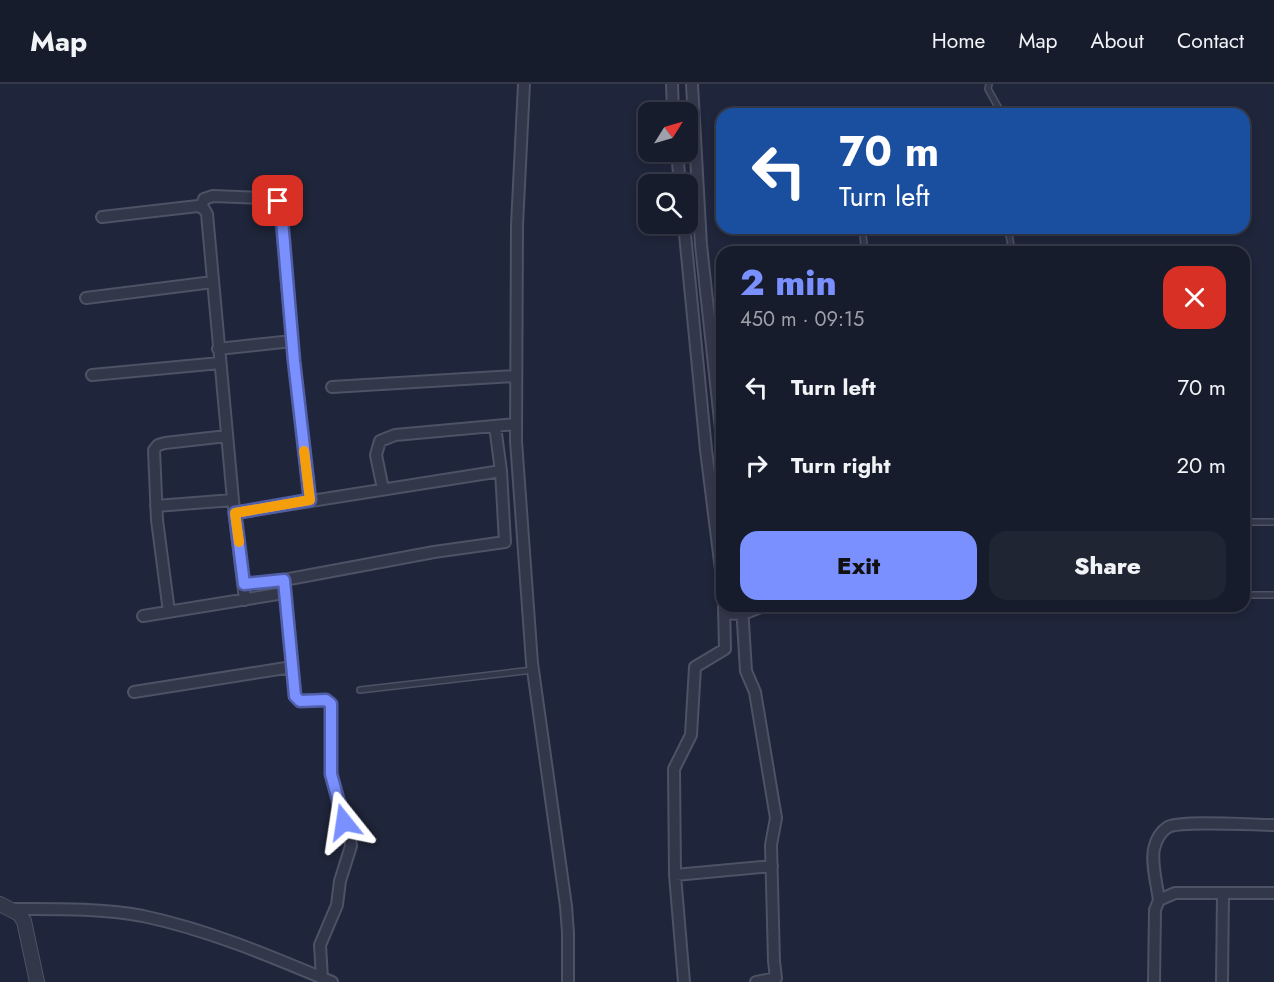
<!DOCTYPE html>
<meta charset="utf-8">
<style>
:root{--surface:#171c2c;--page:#202534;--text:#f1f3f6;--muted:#9ea1a9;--line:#363a48;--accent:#7a90ff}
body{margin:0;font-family:Jost,sans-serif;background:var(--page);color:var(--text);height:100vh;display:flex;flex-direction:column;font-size:22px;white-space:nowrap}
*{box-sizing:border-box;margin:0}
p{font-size:20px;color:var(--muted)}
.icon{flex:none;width:33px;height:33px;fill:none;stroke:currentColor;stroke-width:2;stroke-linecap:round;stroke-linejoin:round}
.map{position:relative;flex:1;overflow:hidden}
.side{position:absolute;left:716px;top:162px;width:534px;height:366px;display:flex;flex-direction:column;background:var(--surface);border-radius:18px;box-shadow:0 3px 9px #0003,0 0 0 2px var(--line)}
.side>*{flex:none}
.hud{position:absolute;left:716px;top:24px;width:534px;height:126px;border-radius:18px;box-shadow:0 3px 9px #0003,0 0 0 2px var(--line);background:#1a4fa0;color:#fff;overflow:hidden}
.needle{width:39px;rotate:53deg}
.controls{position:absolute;left:638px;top:18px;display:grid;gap:12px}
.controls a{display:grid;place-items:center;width:60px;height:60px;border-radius:12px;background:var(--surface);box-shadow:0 3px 9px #0003,0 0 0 2px var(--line);font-size:30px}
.pin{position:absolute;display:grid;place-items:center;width:51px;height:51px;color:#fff;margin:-26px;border-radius:12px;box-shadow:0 3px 9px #0006}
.me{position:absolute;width:66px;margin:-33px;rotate:345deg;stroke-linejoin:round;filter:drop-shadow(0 0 4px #0008)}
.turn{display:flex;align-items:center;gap:21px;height:126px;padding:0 24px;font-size:27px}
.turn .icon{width:78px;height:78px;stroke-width:2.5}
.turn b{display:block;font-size:42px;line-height:51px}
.round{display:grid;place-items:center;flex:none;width:63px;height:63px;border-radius:18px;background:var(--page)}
.overview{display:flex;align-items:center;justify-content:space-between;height:102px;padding:0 24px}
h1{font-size:36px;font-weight:800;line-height:45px;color:var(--accent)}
.action{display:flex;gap:12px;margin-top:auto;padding:12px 24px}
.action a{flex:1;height:69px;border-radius:18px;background:var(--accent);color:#111;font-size:24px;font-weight:800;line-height:69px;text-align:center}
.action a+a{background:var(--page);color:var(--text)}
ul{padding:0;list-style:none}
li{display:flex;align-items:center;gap:18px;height:78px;padding:0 24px}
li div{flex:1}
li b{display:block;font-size:22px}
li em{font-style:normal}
header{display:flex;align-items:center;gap:36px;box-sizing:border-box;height:84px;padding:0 30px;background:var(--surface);border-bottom:2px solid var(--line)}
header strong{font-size:28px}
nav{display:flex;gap:33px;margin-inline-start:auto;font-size:21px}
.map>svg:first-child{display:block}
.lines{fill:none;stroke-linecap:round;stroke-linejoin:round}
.service-casing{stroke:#4d5265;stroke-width:8}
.minor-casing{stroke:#4d5265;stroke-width:14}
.tertiary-casing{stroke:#4d5265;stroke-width:16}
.service{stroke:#33374a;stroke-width:5}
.minor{stroke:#33374a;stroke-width:10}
.tertiary{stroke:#33374a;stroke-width:14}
.route-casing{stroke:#4f5ea6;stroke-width:15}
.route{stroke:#7a90ff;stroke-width:10}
.slow{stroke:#f59e0b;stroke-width:10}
</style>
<header>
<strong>Map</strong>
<nav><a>Home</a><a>Map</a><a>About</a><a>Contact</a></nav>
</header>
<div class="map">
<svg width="1274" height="898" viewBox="0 0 1274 898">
<rect width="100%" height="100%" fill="#1f253a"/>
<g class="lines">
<g class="service-casing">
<path id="service" d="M 989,0 L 988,5 L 1002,30
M 862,144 L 865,168
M 1008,144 L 1012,168
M 710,245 L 722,244
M 1244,438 L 1274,438
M 1244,511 L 1274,511
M 360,606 L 533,586"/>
</g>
<g class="minor-casing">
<path id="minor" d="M 524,0 L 517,141 L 516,357 L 532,579 L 566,822 L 568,849 L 568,898
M 672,0 L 673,28
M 692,0 L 701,161 L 722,355
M 677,68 L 680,100
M 201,123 L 204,115 L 213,112 L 265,114 L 273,115 L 280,119 L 294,277 L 310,416
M 102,133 L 198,122 L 204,125 L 207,130 L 233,416 L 245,516
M 684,140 L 706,366 L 722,494
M 86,214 L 213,198
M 218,265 L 292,257
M 92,291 L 220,279
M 332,303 L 516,292
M 383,405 L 376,371 L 380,357 L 395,351 L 516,340
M 156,422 L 233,416
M 235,429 L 501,387
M 284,496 L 295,612 L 300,617 L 326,616 L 331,620 L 331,690 L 350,753 L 351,762 L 340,797 L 337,821 L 320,861 L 322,894
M 244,500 L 284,496 L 434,468 L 505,458 L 501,387 L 495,342
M 742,522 L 746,587 L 755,608 L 776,734 L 771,761 L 774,877 L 776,894 L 756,898
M 169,528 L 157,436 L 154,366 L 158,361 L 165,359 L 227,352
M 724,529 L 743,530 L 763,522
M 143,532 L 284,509
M 134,608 L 292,583
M 675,791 L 772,782
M 1159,816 C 1157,802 1151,778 1154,765 C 1156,756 1160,748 1168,743 C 1182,736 1254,741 1274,741
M 11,825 C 55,825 100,824 143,832 C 209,846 270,872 332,898
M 684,898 L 675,791 L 674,685 L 691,651 L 695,583 L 725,565 L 724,522
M 1154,898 L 1155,826 L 1159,816 L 1175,809 L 1274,809
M 1222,898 L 1223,809"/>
</g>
<g class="tertiary-casing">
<path id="tertiary" d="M 0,820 L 19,830 L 24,837 L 37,898"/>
</g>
<use href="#service" class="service"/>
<use href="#minor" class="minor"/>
<use href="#tertiary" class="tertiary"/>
</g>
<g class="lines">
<g class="route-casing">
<path id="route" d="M 278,117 L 281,124 L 294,277 L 310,416 L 235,429 L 244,500 L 284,496 L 295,612 L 300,617 L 326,616 L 331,620 L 331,690 L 344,738"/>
</g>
<use href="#route" class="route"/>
<path class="slow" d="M 239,458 L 235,429 L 310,416 L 304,367"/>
</g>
</svg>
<div class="controls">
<a><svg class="needle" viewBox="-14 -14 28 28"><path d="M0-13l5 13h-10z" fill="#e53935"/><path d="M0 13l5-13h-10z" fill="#9ea1a9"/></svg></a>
<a><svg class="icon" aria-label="search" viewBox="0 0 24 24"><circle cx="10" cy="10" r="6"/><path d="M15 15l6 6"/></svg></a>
</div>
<div class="pin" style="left:278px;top:117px;background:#d93025"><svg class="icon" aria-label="arrive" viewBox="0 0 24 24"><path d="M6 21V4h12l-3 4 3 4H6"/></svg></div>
<svg class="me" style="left:344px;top:738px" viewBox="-20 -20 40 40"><path d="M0-17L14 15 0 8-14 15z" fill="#7a90ff" stroke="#fff" stroke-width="4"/></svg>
<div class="hud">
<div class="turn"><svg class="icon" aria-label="left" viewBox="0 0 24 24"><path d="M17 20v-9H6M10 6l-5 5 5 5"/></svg><div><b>70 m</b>Turn left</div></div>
</div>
<section class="side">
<div class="overview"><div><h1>2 min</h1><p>450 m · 09:15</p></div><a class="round" style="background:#d93025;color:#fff"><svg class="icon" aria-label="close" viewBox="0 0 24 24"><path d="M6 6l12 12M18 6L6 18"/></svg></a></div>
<ul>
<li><svg class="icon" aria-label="left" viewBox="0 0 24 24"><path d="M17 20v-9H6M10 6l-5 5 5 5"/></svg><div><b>Turn left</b></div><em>70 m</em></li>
<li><svg class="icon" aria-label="right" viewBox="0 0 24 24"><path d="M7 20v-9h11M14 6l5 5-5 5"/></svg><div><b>Turn right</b></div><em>20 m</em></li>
</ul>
<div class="action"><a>Exit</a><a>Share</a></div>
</section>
</div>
